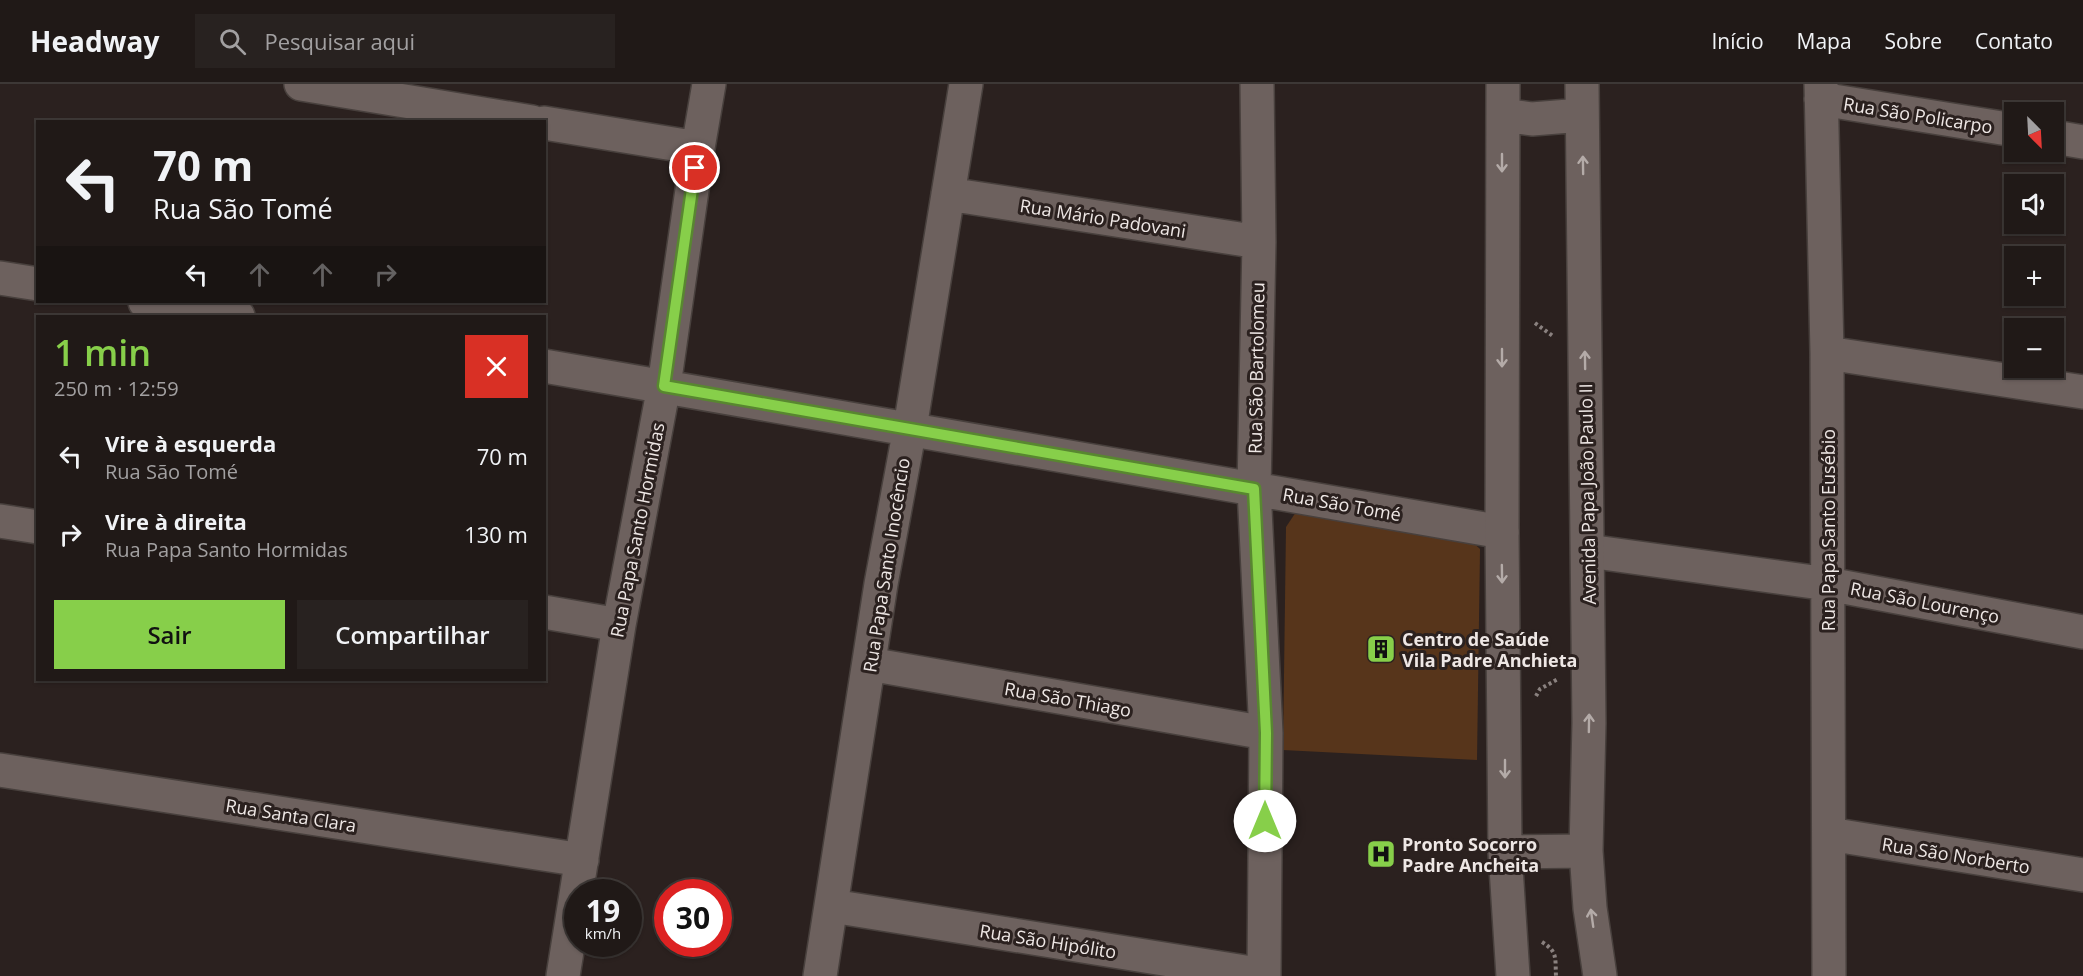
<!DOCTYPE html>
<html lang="pt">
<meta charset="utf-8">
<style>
:root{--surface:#201917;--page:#282220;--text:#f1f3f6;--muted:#a2a0a1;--line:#3d3836;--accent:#87cf4a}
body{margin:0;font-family:"Open Sans",sans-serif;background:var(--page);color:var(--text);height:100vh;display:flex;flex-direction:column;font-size:22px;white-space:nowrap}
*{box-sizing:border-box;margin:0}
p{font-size:20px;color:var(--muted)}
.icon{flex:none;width:33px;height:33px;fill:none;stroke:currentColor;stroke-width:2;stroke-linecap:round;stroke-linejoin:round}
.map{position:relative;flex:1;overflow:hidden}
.sheet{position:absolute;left:36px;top:231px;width:510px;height:366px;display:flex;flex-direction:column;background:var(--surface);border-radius:0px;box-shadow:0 2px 4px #0004,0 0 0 2px var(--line)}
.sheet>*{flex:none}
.hud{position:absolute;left:36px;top:36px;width:510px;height:183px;border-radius:0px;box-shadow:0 2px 4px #0004,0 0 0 2px var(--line);background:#201917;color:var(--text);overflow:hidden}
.needle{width:39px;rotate:156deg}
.fabs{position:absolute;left:2004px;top:18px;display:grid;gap:12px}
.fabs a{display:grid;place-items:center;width:60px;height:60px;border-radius:0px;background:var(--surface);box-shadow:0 2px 4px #0004,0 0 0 2px var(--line);font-size:30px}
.speed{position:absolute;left:564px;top:795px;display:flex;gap:12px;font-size:30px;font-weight:700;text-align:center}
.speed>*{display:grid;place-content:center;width:78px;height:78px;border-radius:50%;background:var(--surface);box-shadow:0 2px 4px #0004,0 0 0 2px var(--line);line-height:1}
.speed small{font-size:15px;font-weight:400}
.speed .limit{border:9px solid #d22;background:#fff;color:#111}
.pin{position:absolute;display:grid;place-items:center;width:51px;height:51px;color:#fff;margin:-26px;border:3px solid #fff;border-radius:50%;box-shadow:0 2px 6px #0007}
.me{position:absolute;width:66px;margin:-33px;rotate:0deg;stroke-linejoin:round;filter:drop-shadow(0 0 4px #0008)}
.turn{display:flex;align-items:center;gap:21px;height:126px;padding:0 18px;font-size:27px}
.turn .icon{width:78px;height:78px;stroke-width:2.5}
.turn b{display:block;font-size:42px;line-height:51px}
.lanes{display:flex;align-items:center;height:57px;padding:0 18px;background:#0003;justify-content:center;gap:30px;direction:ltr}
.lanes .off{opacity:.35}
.round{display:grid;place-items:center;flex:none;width:63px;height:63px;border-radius:0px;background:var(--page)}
.overview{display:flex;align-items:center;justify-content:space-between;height:102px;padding:0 18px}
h1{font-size:36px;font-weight:600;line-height:45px;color:var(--accent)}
.action{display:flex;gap:12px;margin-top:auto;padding:12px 18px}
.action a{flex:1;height:69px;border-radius:0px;background:var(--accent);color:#111;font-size:24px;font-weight:600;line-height:69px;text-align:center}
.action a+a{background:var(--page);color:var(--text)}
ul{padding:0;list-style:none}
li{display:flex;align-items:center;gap:18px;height:78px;padding:0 18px}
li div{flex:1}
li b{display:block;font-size:22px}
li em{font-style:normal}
header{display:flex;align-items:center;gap:36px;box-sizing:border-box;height:84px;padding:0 30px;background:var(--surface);border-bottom:2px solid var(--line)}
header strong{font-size:28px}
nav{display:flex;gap:33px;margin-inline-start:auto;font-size:21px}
.search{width:420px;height:54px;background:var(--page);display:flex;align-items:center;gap:15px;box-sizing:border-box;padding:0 21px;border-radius:0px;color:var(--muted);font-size:22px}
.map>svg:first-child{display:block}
.building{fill:#57351b}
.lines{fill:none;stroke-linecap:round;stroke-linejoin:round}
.minor-casing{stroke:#48403d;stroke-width:36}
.tertiary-casing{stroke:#48403d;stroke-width:36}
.path{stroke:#8a817f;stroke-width:4;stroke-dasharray:3 3;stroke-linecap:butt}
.minor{stroke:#6d615e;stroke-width:33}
.tertiary{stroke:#6d615e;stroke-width:33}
.oneway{stroke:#b4aba8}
.route-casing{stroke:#588730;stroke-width:15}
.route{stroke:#87cf4a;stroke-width:10}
.labels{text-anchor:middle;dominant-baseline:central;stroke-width:6;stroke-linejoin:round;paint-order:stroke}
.street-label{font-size:18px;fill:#eee7e5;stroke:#2b211f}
.poi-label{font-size:18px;font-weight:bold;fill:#eee7e5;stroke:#2b211f;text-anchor:start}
</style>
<header>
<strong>Headway</strong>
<div class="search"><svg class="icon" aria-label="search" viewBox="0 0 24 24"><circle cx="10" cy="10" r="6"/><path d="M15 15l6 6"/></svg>Pesquisar aqui</div>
<nav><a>Início</a><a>Mapa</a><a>Sobre</a><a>Contato</a></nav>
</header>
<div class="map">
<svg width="2083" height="892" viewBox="0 0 2083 892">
<rect width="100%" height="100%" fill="#2b211f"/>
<path class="building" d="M 1296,428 L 1468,454 L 1480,465 L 1477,676 L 1283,666 L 1286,443 Z"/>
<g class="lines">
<g class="minor-casing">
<path id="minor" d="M 301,0 L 532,38
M 1257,0 L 1259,158 L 1254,405 L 1266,649 L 1264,892
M 1821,0 L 1827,269 L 1829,892
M 1821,15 L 2014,46
M 544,39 L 698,64
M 2054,53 L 2083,58
M 948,110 L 1259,158
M 0,194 L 38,200
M 145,218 L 238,232
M 1827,269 L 2083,308
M 544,282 L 1502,448
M 0,437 L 38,443
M 1588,467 L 1828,500 L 2083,548
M 544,528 L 619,541
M 869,580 L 1266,649
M 0,686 L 582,776
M 1829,750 L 2083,791
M 832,822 L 1264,891
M 563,892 L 619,541 L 664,302 L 698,64 L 709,0
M 820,892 L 881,500 L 910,344 L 966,0"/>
</g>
<g class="tertiary-casing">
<path id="tertiary" d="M 1503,0 L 1502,448 L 1505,768 L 1513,892
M 1582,0 L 1589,639 L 1586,767 L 1590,824 L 1600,892
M 1503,31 L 1532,35 L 1582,31
M 1505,768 L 1586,767"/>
</g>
<path class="path" d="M 1535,239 L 1553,252
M 1536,612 L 1540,605 L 1558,595
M 1542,858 C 1558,868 1555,874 1556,892"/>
<use href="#minor" class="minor"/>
<use href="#tertiary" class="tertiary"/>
</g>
<defs><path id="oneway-shaft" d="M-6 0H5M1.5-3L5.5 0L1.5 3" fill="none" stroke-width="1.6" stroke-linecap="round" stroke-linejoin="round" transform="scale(1.5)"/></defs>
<g class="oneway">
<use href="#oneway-shaft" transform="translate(1502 79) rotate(90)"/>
<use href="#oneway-shaft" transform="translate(1583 81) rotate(-91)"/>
<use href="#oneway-shaft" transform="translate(1502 274) rotate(90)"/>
<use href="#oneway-shaft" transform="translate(1585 276) rotate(-91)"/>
<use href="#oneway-shaft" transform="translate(1502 490) rotate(89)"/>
<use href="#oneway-shaft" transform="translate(1589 639) rotate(-89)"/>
<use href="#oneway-shaft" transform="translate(1505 685) rotate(90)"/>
<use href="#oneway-shaft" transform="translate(1592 834) rotate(-98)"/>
</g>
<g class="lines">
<g class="route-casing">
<path id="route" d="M 695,84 L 664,302 L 1254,405 L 1266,649 L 1265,737"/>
</g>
<use href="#route" class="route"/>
</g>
<defs>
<g id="building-square" transform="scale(1.5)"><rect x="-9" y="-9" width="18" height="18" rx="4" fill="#87cf4a" stroke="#2b211f"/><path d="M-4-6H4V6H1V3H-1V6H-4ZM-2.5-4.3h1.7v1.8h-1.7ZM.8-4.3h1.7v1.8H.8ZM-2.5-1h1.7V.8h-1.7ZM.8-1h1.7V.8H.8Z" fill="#111"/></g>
<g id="hospital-square" transform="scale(1.5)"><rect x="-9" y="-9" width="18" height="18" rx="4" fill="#87cf4a" stroke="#2b211f"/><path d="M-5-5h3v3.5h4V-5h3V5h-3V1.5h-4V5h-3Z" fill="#111"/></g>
</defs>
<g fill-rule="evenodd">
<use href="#building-square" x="1381" y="565"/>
<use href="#hospital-square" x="1381" y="770"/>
</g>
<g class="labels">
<g class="street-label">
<text transform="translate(1918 31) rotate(9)">Rua São Policarpo</text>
<text transform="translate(1103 134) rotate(9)">Rua Mário Padovani</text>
<text transform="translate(1256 284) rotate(-89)">Rua São Bartolomeu</text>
<text transform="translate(1587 410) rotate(-91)">Avenida Papa João Paulo II</text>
<text transform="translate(1342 420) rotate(10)">Rua São Tomé</text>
<text transform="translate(637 446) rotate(-79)">Rua Papa Santo Hormidas</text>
<text transform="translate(1828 446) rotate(-90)">Rua Papa Santo Eusébio</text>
<text transform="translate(886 481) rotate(-81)">Rua Papa Santo Inocêncio</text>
<text transform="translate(1925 518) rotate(11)">Rua São Lourenço</text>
<text transform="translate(1068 615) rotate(10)">Rua São Thiago</text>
<text transform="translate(291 731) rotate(9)">Rua Santa Clara</text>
<text transform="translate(1956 771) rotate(9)">Rua São Norberto</text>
<text transform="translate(1048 857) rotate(9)">Rua São Hipólito</text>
</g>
<g class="poi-label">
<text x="1402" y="555">Centro de Saúde<tspan x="1402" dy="21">Vila Padre Anchieta</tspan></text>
<text x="1402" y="760">Pronto Socorro<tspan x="1402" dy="21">Padre Ancheita</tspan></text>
</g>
</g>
</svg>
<div class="fabs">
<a><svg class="needle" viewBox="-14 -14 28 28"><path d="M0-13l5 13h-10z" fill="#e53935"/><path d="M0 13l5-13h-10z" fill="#a2a0a1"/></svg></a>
<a><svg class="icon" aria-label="sound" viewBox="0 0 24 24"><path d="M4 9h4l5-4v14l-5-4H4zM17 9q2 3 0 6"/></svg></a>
<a>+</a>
<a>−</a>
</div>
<div class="speed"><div>19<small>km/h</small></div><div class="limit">30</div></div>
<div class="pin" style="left:695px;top:84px;background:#d93025"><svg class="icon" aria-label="arrive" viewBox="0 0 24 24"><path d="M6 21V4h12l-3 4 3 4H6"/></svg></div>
<svg class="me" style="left:1265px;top:737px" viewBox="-20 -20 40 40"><circle r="19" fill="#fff"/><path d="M0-13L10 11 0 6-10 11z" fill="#87cf4a"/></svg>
<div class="hud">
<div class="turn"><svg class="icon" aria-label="left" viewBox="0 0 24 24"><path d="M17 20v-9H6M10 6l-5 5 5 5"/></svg><div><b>70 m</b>Rua São Tomé</div></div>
<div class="lanes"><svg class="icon" aria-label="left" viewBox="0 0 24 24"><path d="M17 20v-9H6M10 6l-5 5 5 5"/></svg><svg class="icon off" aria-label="ahead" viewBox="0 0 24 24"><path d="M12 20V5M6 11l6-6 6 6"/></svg><svg class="icon off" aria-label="ahead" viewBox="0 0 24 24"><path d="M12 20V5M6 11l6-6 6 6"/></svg><svg class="icon off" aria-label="right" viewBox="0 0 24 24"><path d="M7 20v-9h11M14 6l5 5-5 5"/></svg></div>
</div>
<section class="sheet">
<div class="overview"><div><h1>1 min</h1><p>250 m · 12:59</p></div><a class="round" style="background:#d93025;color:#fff"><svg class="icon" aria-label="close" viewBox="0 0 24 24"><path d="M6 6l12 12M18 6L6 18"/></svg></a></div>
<ul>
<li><svg class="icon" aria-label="left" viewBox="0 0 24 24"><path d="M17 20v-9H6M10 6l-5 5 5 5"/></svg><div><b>Vire à esquerda</b><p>Rua São Tomé</p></div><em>70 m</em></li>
<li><svg class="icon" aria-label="right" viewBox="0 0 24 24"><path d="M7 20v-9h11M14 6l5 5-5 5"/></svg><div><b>Vire à direita</b><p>Rua Papa Santo Hormidas</p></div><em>130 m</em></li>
</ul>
<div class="action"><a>Sair</a><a>Compartilhar</a></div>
</section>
</div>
